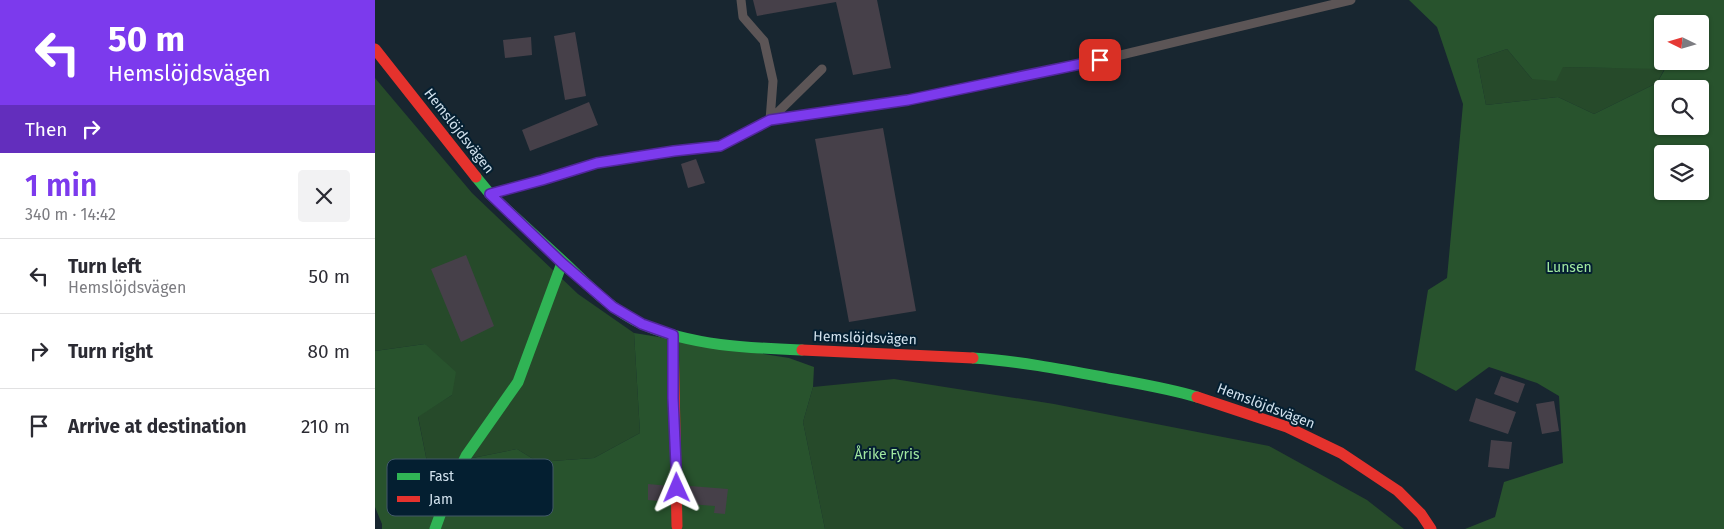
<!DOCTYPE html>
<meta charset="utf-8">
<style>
:root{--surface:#fff;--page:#f2f2f3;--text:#2b2b33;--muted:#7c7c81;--line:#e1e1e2;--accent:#7c3aed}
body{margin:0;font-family:"Fira Sans",sans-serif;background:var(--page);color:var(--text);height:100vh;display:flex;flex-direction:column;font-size:19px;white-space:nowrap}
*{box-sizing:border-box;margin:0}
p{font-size:16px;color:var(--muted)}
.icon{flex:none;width:28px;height:28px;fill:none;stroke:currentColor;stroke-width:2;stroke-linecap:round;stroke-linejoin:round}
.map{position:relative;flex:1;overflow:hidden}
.details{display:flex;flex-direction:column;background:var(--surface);width:375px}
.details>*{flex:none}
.guide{background:#7c3aed;color:#fff;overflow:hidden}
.needle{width:32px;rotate:275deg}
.tools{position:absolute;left:1279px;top:15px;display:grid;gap:10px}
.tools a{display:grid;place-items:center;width:55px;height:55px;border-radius:5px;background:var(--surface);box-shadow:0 1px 4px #0004;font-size:25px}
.pin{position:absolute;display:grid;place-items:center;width:42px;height:42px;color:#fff;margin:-21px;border-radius:10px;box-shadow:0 2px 8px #0006}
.me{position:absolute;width:55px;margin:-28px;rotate:359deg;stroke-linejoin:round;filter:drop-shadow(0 0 4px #0008)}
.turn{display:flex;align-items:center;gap:18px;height:105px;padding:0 25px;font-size:22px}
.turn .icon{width:65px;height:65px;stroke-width:2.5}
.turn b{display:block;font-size:35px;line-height:42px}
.then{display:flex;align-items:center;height:48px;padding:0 25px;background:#0003;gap:10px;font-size:19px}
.round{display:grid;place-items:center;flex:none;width:52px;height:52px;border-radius:5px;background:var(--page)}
.headline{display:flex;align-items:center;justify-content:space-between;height:85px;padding:0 25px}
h1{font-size:30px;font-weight:600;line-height:38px;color:var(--accent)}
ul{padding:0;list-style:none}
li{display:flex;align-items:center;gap:15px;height:75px;padding:0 25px;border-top:1px solid var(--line)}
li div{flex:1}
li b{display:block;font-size:19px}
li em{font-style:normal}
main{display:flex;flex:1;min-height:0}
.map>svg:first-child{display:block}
.green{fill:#264a2a}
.forest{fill:#28532d;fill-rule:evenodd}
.building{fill:#464049}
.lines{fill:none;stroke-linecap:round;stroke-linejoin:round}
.lane{stroke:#5c5556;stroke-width:9}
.fast{stroke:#30b455;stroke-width:11}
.jam{stroke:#e5322d;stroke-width:11}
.route-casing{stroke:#51269a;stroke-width:12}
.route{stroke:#7c3aed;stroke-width:9}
.labels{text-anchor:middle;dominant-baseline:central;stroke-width:4;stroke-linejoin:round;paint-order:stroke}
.street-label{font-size:14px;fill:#d1e1ed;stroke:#041f31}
.park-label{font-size:14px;fill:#a1e8a0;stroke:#041f31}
.key{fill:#041f31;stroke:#425969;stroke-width:1}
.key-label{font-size:14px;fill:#d1e1ed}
</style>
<main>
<section class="details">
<div class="guide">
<div class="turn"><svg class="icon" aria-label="left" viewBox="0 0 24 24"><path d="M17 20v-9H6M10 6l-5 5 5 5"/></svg><div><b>50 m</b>Hemslöjdsvägen</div></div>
<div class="then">Then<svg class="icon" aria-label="right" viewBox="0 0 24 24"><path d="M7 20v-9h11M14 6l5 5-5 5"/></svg></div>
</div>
<div class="headline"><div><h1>1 min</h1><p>340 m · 14:42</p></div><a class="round"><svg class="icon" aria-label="close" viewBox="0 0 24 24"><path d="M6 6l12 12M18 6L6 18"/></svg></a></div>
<ul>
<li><svg class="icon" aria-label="left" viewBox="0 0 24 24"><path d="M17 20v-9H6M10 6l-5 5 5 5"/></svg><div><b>Turn left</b><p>Hemslöjdsvägen</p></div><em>50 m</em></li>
<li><svg class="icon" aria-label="right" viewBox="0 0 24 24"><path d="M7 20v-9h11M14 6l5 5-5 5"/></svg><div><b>Turn right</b></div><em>80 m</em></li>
<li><svg class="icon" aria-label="arrive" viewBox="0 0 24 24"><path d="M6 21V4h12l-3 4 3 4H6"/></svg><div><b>Arrive at destination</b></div><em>210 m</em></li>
</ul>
</section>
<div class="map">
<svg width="1349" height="529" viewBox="0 0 1349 529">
<rect width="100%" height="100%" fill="#182630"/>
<path class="green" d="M 1132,49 L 1157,79 L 1187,67 L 1290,68 L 1282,83 L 1219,114 L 1183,97 L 1111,105 L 1102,59 Z
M 0,78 L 97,193 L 203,294 L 259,333 L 265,433 L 219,458 L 163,462 L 142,449 L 53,467 L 43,416 L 77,395 L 50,344 L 0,351 Z
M 519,379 L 679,404 L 894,446 L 992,500 L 1029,529 L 450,529 L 428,422 L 438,387 Z"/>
<path class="forest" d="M 1034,0 L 1349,0 L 1349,529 L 1090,529 L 1120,517 L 1129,482 L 1188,463 L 1184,396 L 1162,383 L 1114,367 L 1081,391 L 1040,370 L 1053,290 L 1072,278 L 1088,104 L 1062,27 ZM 1288,24 L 1325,24 L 1325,61 L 1288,61 ZM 1132,49 L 1157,79 L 1181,81 L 1188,67 L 1290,69 L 1282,83 L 1219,114 L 1183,97 L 1111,105 L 1102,59 ZM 1288,89 L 1325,89 L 1325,126 L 1288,126 ZM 1288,154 L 1325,154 L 1325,191 L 1288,191 Z
M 259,333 L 414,358 L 439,367 L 438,387 L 428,422 L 450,529 L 7,529 L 7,524 L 0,507 L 0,351 L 50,344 L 81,372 L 77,395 L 43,417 L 53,467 L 142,449 L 163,462 L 219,458 L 265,433 Z"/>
<path class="building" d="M 378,0 L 502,0 L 516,68 L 478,75 L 461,2 L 382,16 Z
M 200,32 L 211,96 L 190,100 L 179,36 Z
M 156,37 L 157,55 L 130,58 L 128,40 Z
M 214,102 L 223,125 L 155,151 L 147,130 Z
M 508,128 L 541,311 L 474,322 L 440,139 Z
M 321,159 L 330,183 L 313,188 L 306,164 Z
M 91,255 L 119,326 L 86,342 L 56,269 Z
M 1126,376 L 1150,384 L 1143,403 L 1119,394 Z
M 1101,398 L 1141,412 L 1133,434 L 1094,421 Z
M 1179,401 L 1184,431 L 1167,434 L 1161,404 Z
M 1116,440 L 1137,442 L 1134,469 L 1113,467 Z
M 273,484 L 295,486 L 293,502 L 273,500 Z
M 315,486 L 353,489 L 350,514 L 339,513 L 340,506 L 314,504 Z"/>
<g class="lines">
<path class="lane" d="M 366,0 L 368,17 L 389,41 L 398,81 L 395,120 L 533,100 L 725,60 L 976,0
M 120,193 L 167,180 L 222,163 L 299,151 L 345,146 L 395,120 L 447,69"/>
<path class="fast" d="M 101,177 L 115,194 C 141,218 167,242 193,266 C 216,288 238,311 267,324 C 317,346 374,348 427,350
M 598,358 C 642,361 685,369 728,377 C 760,383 792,388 822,397
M 60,529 L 72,496 L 91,456 L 143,382 L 187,263"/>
<path class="jam" d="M 0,49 L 101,177
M 298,335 L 302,526
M 427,350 L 598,358
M 822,397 L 912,427 L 966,453 L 1023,491 L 1046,514 L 1056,529"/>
</g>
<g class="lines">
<g class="route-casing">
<path id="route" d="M 302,488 L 298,398 L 298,335 L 267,324 L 238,307 L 187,263 L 115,194 L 167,180 L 222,163 L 299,151 L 345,146 L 395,120 L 533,100 L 725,60"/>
</g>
<use href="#route" class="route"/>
</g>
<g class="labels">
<g class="street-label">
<text transform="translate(84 131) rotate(52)">Hemslöjdsvägen</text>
<text transform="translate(490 338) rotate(2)">Hemslöjdsvägen</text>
<text transform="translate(891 406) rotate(21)">Hemslöjdsvägen</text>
</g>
<g class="park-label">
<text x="1194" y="267">Lunsen</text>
<text x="512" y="454">Årike Fyris</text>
</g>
</g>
<rect x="12" y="459" width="166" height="57" rx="8" class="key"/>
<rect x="22" y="473" width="23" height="7" fill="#30b455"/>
<rect x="22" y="496" width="23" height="6" fill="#e5322d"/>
<g class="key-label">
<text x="54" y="481">Fast</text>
<text x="54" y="504">Jam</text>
</g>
</svg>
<div class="tools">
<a><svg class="needle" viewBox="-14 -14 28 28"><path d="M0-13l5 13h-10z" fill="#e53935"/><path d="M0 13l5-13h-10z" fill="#7c7c81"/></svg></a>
<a><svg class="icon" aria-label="search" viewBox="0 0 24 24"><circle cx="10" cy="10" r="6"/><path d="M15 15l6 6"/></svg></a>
<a><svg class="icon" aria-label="layers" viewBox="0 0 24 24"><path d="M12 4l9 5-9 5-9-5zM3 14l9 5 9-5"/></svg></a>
</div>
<div class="pin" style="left:725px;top:60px;background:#d93025"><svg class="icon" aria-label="arrive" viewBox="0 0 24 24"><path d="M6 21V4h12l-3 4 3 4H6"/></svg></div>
<svg class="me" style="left:302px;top:488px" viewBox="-20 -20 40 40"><path d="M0-17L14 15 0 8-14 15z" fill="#7c3aed" stroke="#fff" stroke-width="4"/></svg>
</div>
</main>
